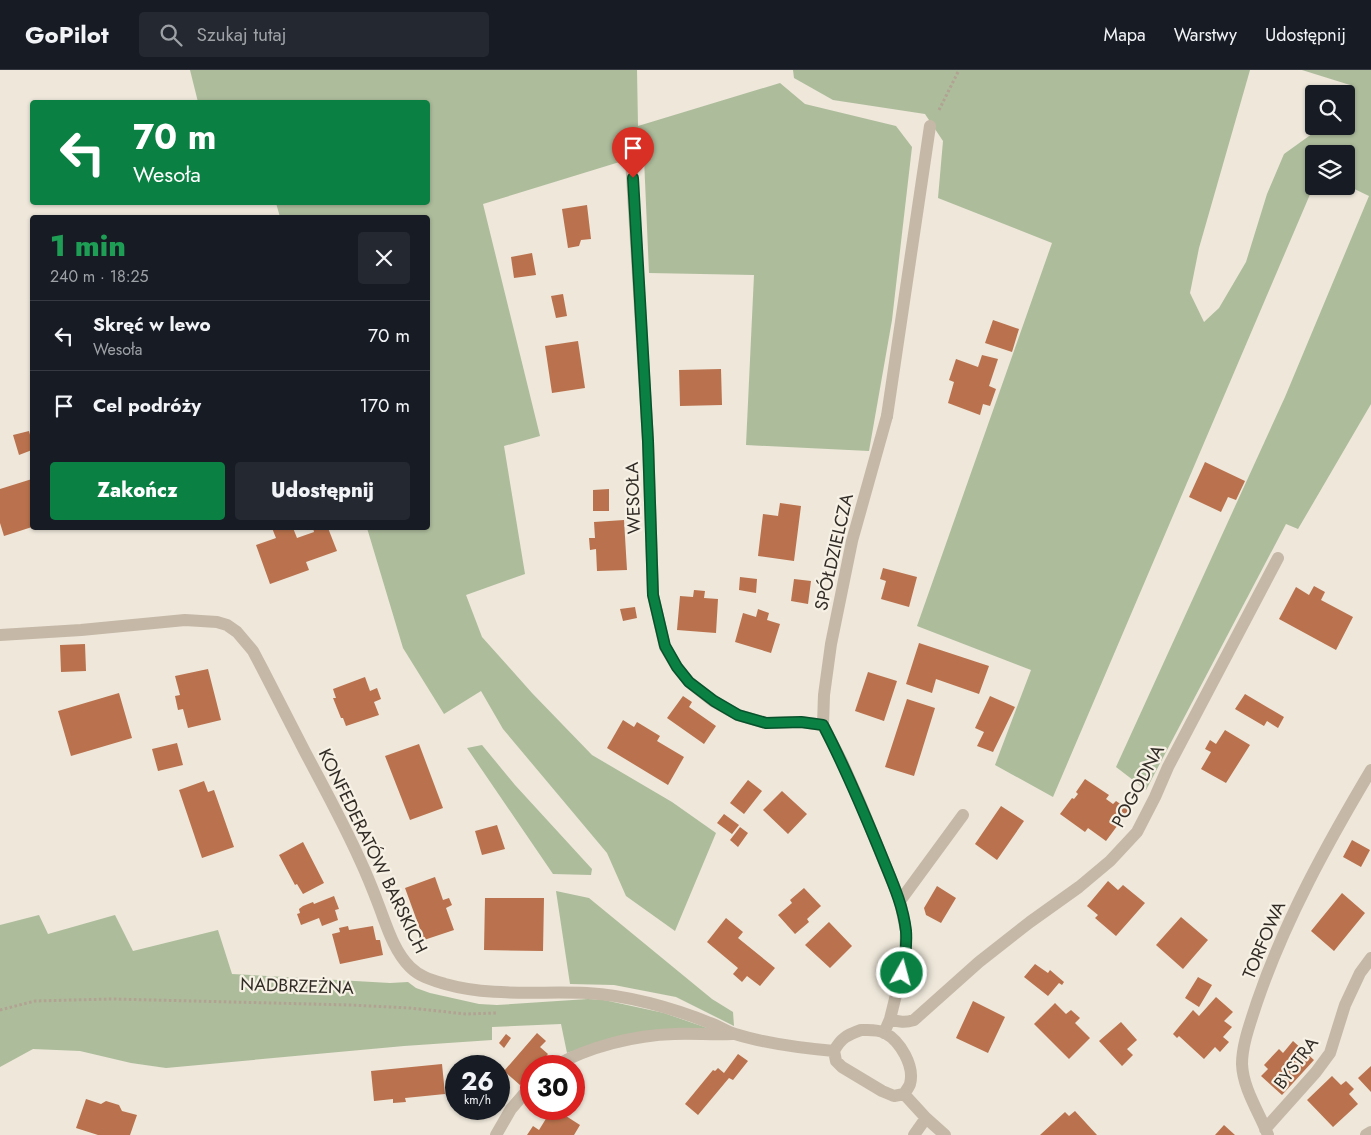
<!DOCTYPE html>
<html lang="pl">
<meta charset="utf-8">
<style>
:root{--surface:#171b24;--page:#242831;--text:#f1f3f6;--muted:#9ea1a6;--line:#363941;--accent:#0b8043}
body{margin:0;font-family:Jost,sans-serif;background:var(--page);color:var(--text);height:100vh;display:flex;flex-direction:column;font-size:19px;white-space:nowrap}
*{box-sizing:border-box;margin:0}
p{font-size:16px;color:var(--muted)}
.icon{flex:none;width:28px;height:28px;fill:none;stroke:currentColor;stroke-width:2;stroke-linecap:round;stroke-linejoin:round}
.map{position:relative;flex:1;overflow:hidden}
.drawer{position:absolute;left:30px;top:145px;width:400px;height:315px;display:flex;flex-direction:column;background:var(--surface);border-radius:5px;box-shadow:0 1px 4px #0004}
.drawer>*{flex:none}
.banner{position:absolute;left:30px;top:30px;width:400px;height:105px;border-radius:5px;box-shadow:0 1px 4px #0004;background:#0b8043;color:#fff;overflow:hidden}
.tools{position:absolute;left:1305px;top:15px;display:grid;gap:10px}
.tools a{display:grid;place-items:center;width:50px;height:50px;border-radius:5px;background:var(--surface);box-shadow:0 1px 4px #0004;font-size:25px}
.speed{position:absolute;left:445px;top:985px;display:flex;gap:10px;font-size:25px;font-weight:700;text-align:center}
.speed>*{display:grid;place-content:center;width:65px;height:65px;border-radius:50%;background:var(--surface);box-shadow:0 1px 4px #0004;line-height:1}
.speed small{font-size:12px;font-weight:400}
.speed .limit{border:8px solid #d22;background:#fff;color:#111}
.pin{position:absolute;display:grid;place-items:center;width:42px;height:42px;color:#fff;margin:-51px -21px;border-radius:50% 50% 50% 0;rotate:-45deg;box-shadow:0 0 5px #0007}
.pin .icon{rotate:45deg}
.me{position:absolute;width:55px;margin:-28px;rotate:7deg;stroke-linejoin:round;filter:drop-shadow(0 0 4px #0008)}
.turn{display:flex;align-items:center;gap:18px;height:105px;padding:0 20px;font-size:22px}
.turn .icon{width:65px;height:65px;stroke-width:2.5}
.turn b{display:block;font-size:35px;line-height:42px}
.round{display:grid;place-items:center;flex:none;width:52px;height:52px;border-radius:5px;background:var(--page)}
.overview{display:flex;align-items:center;justify-content:space-between;height:85px;padding:0 20px}
h1{font-size:30px;font-weight:800;line-height:38px;color:#1e9e55}
.primary-button{display:flex;gap:10px;margin-top:auto;padding:10px 20px}
.primary-button a{flex:1;height:58px;border-radius:5px;background:var(--accent);color:#fff;font-size:20px;font-weight:800;line-height:58px;text-align:center}
.primary-button a+a{background:var(--page);color:var(--text)}
ul{padding:0;list-style:none}
li{display:flex;align-items:center;gap:15px;height:70px;padding:0 20px;border-top:1px solid var(--line)}
li div{flex:1}
li b{display:block;font-size:19px}
li em{font-style:normal}
header{display:flex;align-items:center;gap:30px;box-sizing:border-box;height:70px;padding:0 25px;background:var(--surface);border-bottom:1px solid var(--line)}
header strong{font-size:24px}
nav{display:flex;gap:28px;margin-inline-start:auto;font-size:18px}
.search{width:350px;height:45px;background:var(--page);display:flex;align-items:center;gap:12px;box-sizing:border-box;padding:0 18px;border-radius:5px;color:var(--muted);font-size:19px}
.map>svg:first-child{display:block}
.green{fill:#adbc9b}
.building{fill:#b9724d}
.lines{fill:none;stroke-linecap:round;stroke-linejoin:round}
.path{stroke:#b1a292;stroke-width:3;stroke-dasharray:2.5 2.5;stroke-linecap:butt}
.service{stroke:#c5b8a7;stroke-width:12}
.minor{stroke:#c5b8a7;stroke-width:12}
.route-casing{stroke:#07532c;stroke-width:12}
.route{stroke:#0b8043;stroke-width:9}
.labels{text-anchor:middle;dominant-baseline:central;stroke-width:4.5;stroke-linejoin:round;paint-order:stroke}
.street-label{font-size:18px;fill:#322c27;stroke:#f7f1e5}
</style>
<header>
<strong>GoPilot</strong>
<div class="search"><svg class="icon" aria-label="search" viewBox="0 0 24 24"><circle cx="10" cy="10" r="6"/><path d="M15 15l6 6"/></svg>Szukaj tutaj</div>
<nav><a>Mapa</a><a>Warstwy</a><a>Udostępnij</a></nav>
</header>
<div class="map">
<svg width="1371" height="1065" viewBox="0 0 1371 1065">
<rect width="100%" height="100%" fill="#eee7da"/>
<path class="green" d="M 190,0 L 637,0 L 638,56 L 780,13 L 805,34 L 896,56 L 912,77 L 892,250 L 869,381 L 746,375 L 754,205 L 649,203 L 644,88 L 632,74 L 626,90 L 483,134 L 540,366 L 504,376 L 525,504 L 466,525 L 482,567 L 532,623 L 592,685 L 672,732 L 716,763 L 675,861 L 626,826 L 607,783 L 503,659 L 481,621 L 444,644 L 403,578 L 367,458 L 428,458 L 428,148 L 280,147 L 276,133 L 428,132 L 428,32 L 198,32 Z
M 793,0 L 1250,0 L 1199,178 L 1190,223 L 1204,252 L 1219,238 L 1246,192 L 1267,124 L 1284,84 L 1323,56 L 1346,56 L 1346,26 L 1350,15 L 1302,0 L 1371,0 L 1371,334 L 1298,459 L 1286,454 L 1146,720 L 1116,697 L 1285,327 L 1369,126 L 1346,115 L 1346,84 L 1314,84 L 1314,115 L 1053,727 L 995,695 L 1031,600 L 917,556 L 1052,173 L 938,128 L 943,71 L 925,44 L 833,30 L 794,8 Z
M 482,675 L 515,715 L 592,799 L 591,805 L 553,804 L 467,678 Z
M 556,821 L 589,828 L 712,929 L 733,942 L 734,956 L 676,927 L 614,915 L 570,914 Z
M 39,845 L 48,864 L 115,845 L 133,881 L 218,860 L 232,904 L 390,913 L 408,912 L 416,918 L 430,923 L 479,934 L 497,935 L 588,929 L 604,930 L 664,943 L 713,960 L 613,968 L 567,983 L 561,954 L 492,957 L 492,970 L 404,976 L 166,998 L 131,993 L 80,981 L 33,979 L 0,997 L 0,855 Z"/>
<path class="building" d="M 587,135 L 591,169 L 581,170 L 579,176 L 568,178 L 562,139 Z
M 532,183 L 536,205 L 514,208 L 511,187 Z
M 563,224 L 567,246 L 556,248 L 551,226 Z
M 993,250 L 1019,259 L 1012,282 L 985,273 Z
M 578,271 L 585,318 L 552,323 L 545,276 Z
M 982,285 L 998,289 L 989,316 L 996,319 L 990,336 L 983,334 L 980,345 L 948,333 L 954,312 L 949,310 L 956,289 L 978,297 Z
M 721,299 L 722,335 L 680,336 L 679,300 Z
M 29,361 L 32,372 L 32,380 L 19,385 L 13,365 Z
M 1205,392 L 1245,411 L 1236,430 L 1228,427 L 1221,442 L 1189,427 Z
M 32,409 L 32,457 L 4,466 L 0,453 L 0,419 Z
M 609,419 L 609,441 L 593,441 L 593,420 Z
M 780,433 L 801,436 L 794,491 L 758,486 L 763,444 L 778,446 Z
M 624,450 L 627,500 L 597,501 L 596,479 L 590,480 L 589,468 L 595,468 L 594,452 Z
M 272,458 L 293,458 L 297,468 L 314,462 L 313,458 L 328,458 L 337,481 L 306,492 L 309,500 L 270,514 L 256,475 L 276,468 Z
M 883,498 L 917,507 L 909,537 L 881,529 L 886,511 L 880,509 Z
M 740,507 L 757,509 L 756,523 L 739,520 Z
M 794,509 L 811,511 L 808,534 L 791,531 Z
M 1314,516 L 1325,522 L 1321,530 L 1353,547 L 1336,580 L 1279,549 L 1296,517 L 1309,525 Z
M 694,520 L 705,521 L 704,528 L 718,529 L 716,563 L 677,560 L 680,526 L 693,527 Z
M 635,537 L 637,548 L 623,551 L 620,539 Z
M 758,539 L 769,543 L 767,550 L 780,554 L 771,583 L 735,572 L 743,543 L 756,547 Z
M 919,573 L 989,596 L 979,624 L 936,609 L 932,623 L 906,614 Z
M 85,574 L 86,601 L 61,602 L 60,575 Z
M 208,599 L 221,650 L 188,658 L 183,639 L 178,640 L 175,626 L 180,625 L 175,606 Z
M 868,602 L 897,611 L 884,651 L 855,641 Z
M 365,607 L 370,621 L 377,618 L 381,629 L 374,632 L 379,645 L 346,656 L 343,648 L 341,648 L 333,628 L 336,628 L 333,619 Z
M 119,623 L 132,668 L 71,686 L 58,641 Z
M 1245,624 L 1284,647 L 1278,658 L 1267,651 L 1264,656 L 1235,639 Z
M 683,626 L 692,632 L 689,637 L 716,656 L 704,674 L 667,648 Z
M 990,626 L 1015,637 L 993,682 L 977,676 L 984,662 L 975,658 Z
M 907,629 L 935,638 L 914,706 L 885,697 Z
M 623,650 L 634,657 L 637,652 L 660,666 L 657,671 L 684,687 L 668,715 L 607,678 Z
M 1225,660 L 1250,675 L 1226,713 L 1201,699 L 1211,682 L 1205,679 L 1210,670 L 1216,674 Z
M 177,673 L 183,695 L 158,701 L 152,679 Z
M 419,674 L 443,738 L 410,750 L 385,686 Z
M 1085,709 L 1109,725 L 1106,729 L 1113,734 L 1116,731 L 1129,740 L 1106,771 L 1088,758 L 1085,762 L 1060,744 L 1072,728 L 1074,729 L 1078,724 L 1076,722 Z
M 748,710 L 762,721 L 744,744 L 730,733 Z
M 204,711 L 208,722 L 214,720 L 234,777 L 202,788 L 179,720 Z
M 782,721 L 807,744 L 788,764 L 763,740 Z
M 1001,736 L 1024,751 L 997,790 L 975,774 Z
M 724,744 L 739,755 L 732,764 L 717,753 Z
M 497,755 L 505,779 L 482,785 L 475,761 Z
M 740,757 L 748,763 L 738,777 L 730,770 Z
M 1352,770 L 1370,780 L 1361,797 L 1343,787 Z
M 303,772 L 324,813 L 303,824 L 297,814 L 295,815 L 279,785 Z
M 435,807 L 443,830 L 449,828 L 452,835 L 446,838 L 454,860 L 424,870 L 405,818 Z
M 1108,811 L 1118,820 L 1123,815 L 1145,833 L 1116,866 L 1095,848 L 1098,845 L 1087,836 Z
M 937,816 L 956,828 L 941,853 L 926,845 L 924,838 Z
M 804,818 L 821,836 L 807,849 L 809,852 L 795,864 L 778,845 L 792,833 L 790,830 Z
M 1342,823 L 1365,843 L 1334,881 L 1311,861 Z
M 334,826 L 339,839 L 335,840 L 338,850 L 322,856 L 319,848 L 301,855 L 297,844 L 300,843 L 299,839 L 303,836 L 313,832 L 314,834 Z
M 485,828 L 544,828 L 543,881 L 484,880 Z
M 1181,847 L 1208,870 L 1183,899 L 1156,875 Z
M 726,848 L 743,862 L 738,868 L 775,898 L 760,916 L 747,906 L 742,912 L 733,904 L 738,898 L 707,872 Z
M 829,852 L 852,876 L 830,898 L 805,875 Z
M 348,856 L 349,860 L 373,856 L 376,870 L 380,870 L 383,885 L 340,894 L 332,864 L 340,862 L 339,858 Z
M 1035,894 L 1048,903 L 1050,900 L 1064,912 L 1062,915 L 1059,913 L 1048,926 L 1024,907 Z
M 1198,907 L 1212,915 L 1199,937 L 1185,928 Z
M 1216,927 L 1233,942 L 1224,951 L 1232,957 L 1223,967 L 1229,972 L 1220,982 L 1215,977 L 1204,989 L 1179,966 L 1177,968 L 1173,964 L 1193,940 L 1199,946 Z
M 973,931 L 1005,947 L 988,983 L 956,968 Z
M 1055,933 L 1066,944 L 1071,940 L 1080,948 L 1075,953 L 1090,968 L 1069,989 L 1034,954 Z
M 1121,952 L 1137,970 L 1127,979 L 1133,985 L 1122,996 L 1099,971 Z
M 537,963 L 546,971 L 540,977 L 548,984 L 537,996 L 531,996 L 531,1003 L 520,1015 L 504,1001 Z
M 506,964 L 511,968 L 504,978 L 499,973 Z
M 1293,971 L 1314,990 L 1282,1025 L 1261,1006 L 1268,999 L 1264,995 L 1279,979 L 1283,983 Z
M 738,984 L 748,991 L 733,1010 L 729,1008 L 698,1045 L 685,1034 L 713,1000 L 715,1001 L 718,998 L 724,1003 Z
M 442,994 L 445,1024 L 405,1028 L 406,1032 L 393,1033 L 393,1029 L 374,1031 L 371,1001 Z
M 1371,996 L 1371,1022 L 1358,1008 Z
M 1332,1006 L 1341,1015 L 1346,1011 L 1354,1019 L 1349,1024 L 1358,1034 L 1333,1057 L 1307,1030 Z
M 86,1029 L 101,1034 L 106,1031 L 119,1035 L 122,1041 L 137,1045 L 130,1065 L 98,1065 L 76,1058 Z
M 552,1039 L 555,1039 L 580,1055 L 574,1065 L 527,1065 L 533,1056 L 539,1060 Z
M 1075,1041 L 1097,1065 L 1040,1065 L 1065,1042 L 1069,1046 Z
M 1224,1055 L 1235,1065 L 1215,1065 Z"/>
<g class="lines">
<path class="path" d="M 939,40 L 959,0
M 0,940 L 35,931 L 112,929 L 351,935 L 410,938 L 466,944 L 496,943"/>
<path class="service" d="M 887,346 L 930,56"/>
<path class="minor" d="M 631,89 L 648,371 L 653,525 L 665,577 L 677,597 L 689,612 L 713,631 L 738,645 L 766,653 L 801,652 L 823,655
M 0,565 L 81,560 L 185,550 L 217,552 L 227,555 L 237,562 L 253,581 L 263,600 C 277,627 290,653 304,680 C 323,716 343,752 360,790 C 367,805 373,820 379,836 C 387,857 394,881 410,897 C 420,907 432,910 445,914 C 491,927 539,921 587,923 C 627,925 673,938 710,953 C 719,956 726,961 735,964 C 767,974 800,978 834,981
M 900,831 L 963,745
M 890,949 C 899,952 905,953 914,950 L 979,892 L 1030,852 L 1079,817 L 1110,791 L 1137,762 L 1155,727 L 1168,697 L 1278,488
M 861,960 C 869,960 877,959 885,963 C 900,971 915,996 910,1014 C 909,1017 906,1021 904,1024 L 894,1026 L 882,1021 L 842,997 L 836,991 L 834,981 C 841,968 847,965 861,960 Z
M 884,963 L 890,949 L 905,889 L 906,861 L 900,831 L 861,735 L 842,692 L 823,655 L 824,625 L 831,574 L 852,471 L 887,346
M 555,996 C 588,977 635,965 674,964 C 693,963 712,965 732,964
M 904,1024 L 926,1048 L 945,1065
M 1265,1059 L 1316,1002 L 1330,983 L 1345,935 L 1360,903 L 1371,888
M 496,1065 L 511,1039 L 531,1016
M 914,1065 L 926,1048
M 1268,1065 C 1259,1042 1243,1019 1242,994 C 1242,974 1251,951 1257,932 C 1285,850 1327,774 1371,700
M 1366,1065 L 1371,1062"/>
</g>
<g class="lines">
<g class="route-casing">
<path id="route" d="M 633,108 L 648,371 L 653,525 L 665,576 L 677,597 L 689,612 L 714,631 L 738,645 L 766,653 L 801,652 L 823,655 C 845,697 863,740 881,784 C 891,809 903,834 906,861 C 907,875 905,889 902,903"/>
</g>
<use href="#route" class="route"/>
</g>
<g class="labels">
<g class="street-label">
<text transform="translate(633 428) rotate(-92)">WESOŁA</text>
<text transform="translate(834 482) rotate(-77)">SPÓŁDZIELCZA</text>
<text transform="translate(1138 716) rotate(-62)">POGODNA</text>
<text transform="translate(373 781) rotate(64)">KONFEDERATÓW BARSKICH</text>
<text transform="translate(1264 870) rotate(-67)">TORFOWA</text>
<text transform="translate(297 916) rotate(2)">NADBRZEŻNA</text>
<text transform="translate(1296 993) rotate(-53)">BYSTRA</text>
</g>
</g>
</svg>
<div class="tools">
<a><svg class="icon" aria-label="search" viewBox="0 0 24 24"><circle cx="10" cy="10" r="6"/><path d="M15 15l6 6"/></svg></a>
<a><svg class="icon" aria-label="layers" viewBox="0 0 24 24"><path d="M12 4l9 5-9 5-9-5zM3 14l9 5 9-5"/></svg></a>
</div>
<div class="speed"><div>26<small>km/h</small></div><div class="limit">30</div></div>
<div class="pin" style="left:633px;top:108px;background:#d93025"><svg class="icon" aria-label="arrive" viewBox="0 0 24 24"><path d="M6 21V4h12l-3 4 3 4H6"/></svg></div>
<svg class="me" style="left:902px;top:903px" viewBox="-20 -20 40 40"><circle r="17" fill="#0b8043" stroke="#fff" stroke-width="3"/><path d="M0-11L8 9 0 5-8 9z" fill="#fff"/></svg>
<div class="banner">
<div class="turn"><svg class="icon" aria-label="left" viewBox="0 0 24 24"><path d="M17 20v-9H6M10 6l-5 5 5 5"/></svg><div><b>70 m</b>Wesoła</div></div>
</div>
<section class="drawer">
<div class="overview"><div><h1>1 min</h1><p>240 m · 18:25</p></div><a class="round"><svg class="icon" aria-label="close" viewBox="0 0 24 24"><path d="M6 6l12 12M18 6L6 18"/></svg></a></div>
<ul>
<li><svg class="icon" aria-label="left" viewBox="0 0 24 24"><path d="M17 20v-9H6M10 6l-5 5 5 5"/></svg><div><b>Skręć w lewo</b><p>Wesoła</p></div><em>70 m</em></li>
<li><svg class="icon" aria-label="arrive" viewBox="0 0 24 24"><path d="M6 21V4h12l-3 4 3 4H6"/></svg><div><b>Cel podróży</b></div><em>170 m</em></li>
</ul>
<div class="primary-button"><a>Zakończ</a><a>Udostępnij</a></div>
</section>
</div>
